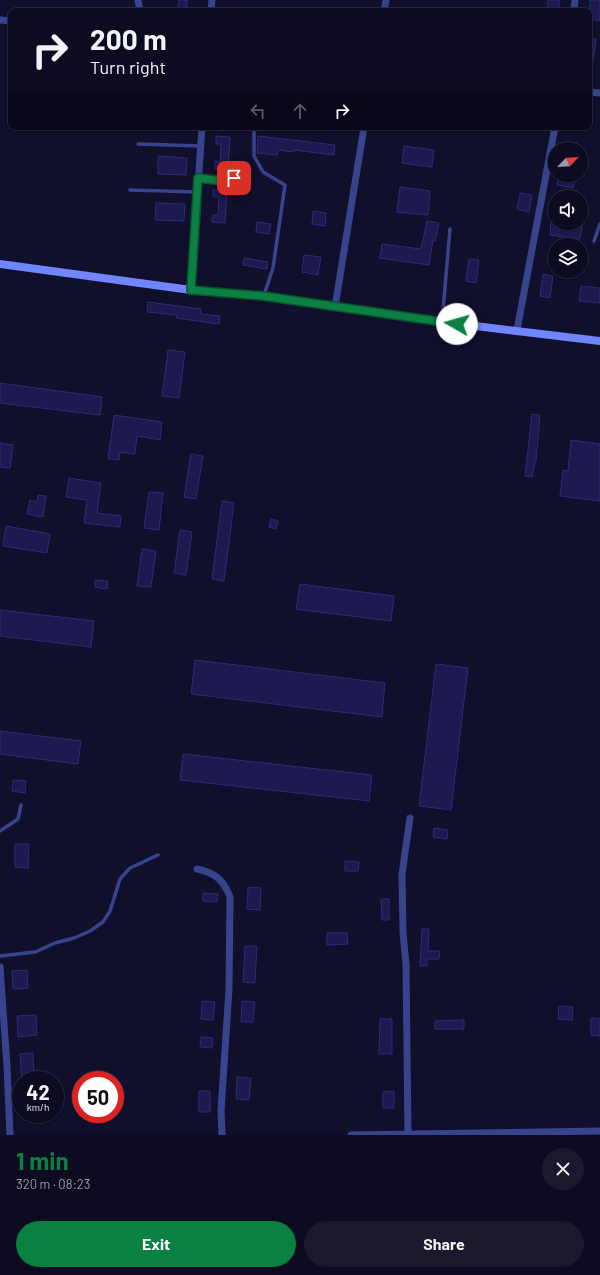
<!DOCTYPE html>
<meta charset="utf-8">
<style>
:root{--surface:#0c0b21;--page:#1a192e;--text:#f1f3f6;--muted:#9a9ba5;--line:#2c2b3f;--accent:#0b8043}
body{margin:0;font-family:Barlow,sans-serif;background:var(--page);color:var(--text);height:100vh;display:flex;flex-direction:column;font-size:15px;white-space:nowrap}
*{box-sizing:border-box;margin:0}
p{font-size:13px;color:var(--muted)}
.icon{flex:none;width:22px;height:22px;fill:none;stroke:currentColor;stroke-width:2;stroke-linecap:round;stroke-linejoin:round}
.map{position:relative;height:1135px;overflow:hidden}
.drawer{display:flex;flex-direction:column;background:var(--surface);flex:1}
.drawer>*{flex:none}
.guide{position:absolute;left:8px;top:8px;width:584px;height:122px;border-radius:8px;box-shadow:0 1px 3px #0004,0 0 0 1px var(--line);background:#0c0b21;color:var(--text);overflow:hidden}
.needle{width:26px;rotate:65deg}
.buttons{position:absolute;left:548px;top:142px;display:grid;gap:8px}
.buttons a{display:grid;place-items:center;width:40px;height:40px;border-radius:50%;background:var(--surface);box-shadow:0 1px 3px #0004,0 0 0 1px var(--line);font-size:20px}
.speed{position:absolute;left:12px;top:1071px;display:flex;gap:8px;font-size:20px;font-weight:700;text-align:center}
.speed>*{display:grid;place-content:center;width:52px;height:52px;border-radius:50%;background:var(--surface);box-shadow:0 1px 3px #0004,0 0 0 1px var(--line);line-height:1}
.speed small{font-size:10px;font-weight:400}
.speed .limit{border:6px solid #d22;background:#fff;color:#111}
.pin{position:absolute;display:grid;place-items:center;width:34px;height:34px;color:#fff;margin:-17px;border-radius:8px;box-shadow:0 2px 6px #0006}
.me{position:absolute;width:44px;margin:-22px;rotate:277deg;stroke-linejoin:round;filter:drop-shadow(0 0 3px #0008)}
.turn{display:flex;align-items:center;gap:14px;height:84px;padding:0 16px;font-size:18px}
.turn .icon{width:52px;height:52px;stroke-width:2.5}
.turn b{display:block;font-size:28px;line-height:34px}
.lanes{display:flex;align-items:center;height:38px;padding:0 16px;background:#0003;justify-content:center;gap:20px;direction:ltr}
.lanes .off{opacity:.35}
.round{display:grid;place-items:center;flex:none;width:42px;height:42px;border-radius:21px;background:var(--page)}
.headline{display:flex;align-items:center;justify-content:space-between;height:68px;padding:0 16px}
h1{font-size:24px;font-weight:700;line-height:30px;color:var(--accent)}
.action{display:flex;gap:8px;margin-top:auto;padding:8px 16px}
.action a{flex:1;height:46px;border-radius:24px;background:var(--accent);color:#fff;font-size:16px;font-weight:700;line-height:46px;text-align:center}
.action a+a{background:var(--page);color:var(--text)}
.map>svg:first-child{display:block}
.building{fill:#1c1a4e;stroke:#2d2b7b}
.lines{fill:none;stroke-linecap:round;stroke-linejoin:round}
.service{stroke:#38438d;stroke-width:3.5}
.minor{stroke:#38438d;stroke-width:7}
.secondary{stroke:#7185ff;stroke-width:8}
.route-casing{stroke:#07532c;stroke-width:10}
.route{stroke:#0b8043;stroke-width:7}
</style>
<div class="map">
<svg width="600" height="1135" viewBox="0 0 600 1135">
<rect width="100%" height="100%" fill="#100f2c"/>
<path class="building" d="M 179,0 L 187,0 L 187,11 L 178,11 Z
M 548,0 L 560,0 L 558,11 L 546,11 Z
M 590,0 L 600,0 L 600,21 L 589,19 Z
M 589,38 L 596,39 L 593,61 L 589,61 Z
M 216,136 L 230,137 L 228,170 L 215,169 L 215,161 L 220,162 L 221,144 L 216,144 Z
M 258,136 L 335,145 L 334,155 L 294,150 L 294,152 L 278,150 L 277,155 L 257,153 Z
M 404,146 L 434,150 L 432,167 L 402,163 Z
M 158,156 L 187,158 L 186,175 L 158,174 Z
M 559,175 L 576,175 L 573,188 L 557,185 Z
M 400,187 L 430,191 L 428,215 L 397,212 Z
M 213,190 L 227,191 L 225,223 L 212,222 L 213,215 L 218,215 L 219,197 L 213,197 Z
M 520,193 L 532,195 L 529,212 L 517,209 Z
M 156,203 L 185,204 L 184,221 L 155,220 Z
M 313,211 L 326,213 L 325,226 L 312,224 Z
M 427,221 L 439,223 L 435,241 L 433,240 L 429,265 L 380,258 L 382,244 L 421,249 Z
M 257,222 L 271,224 L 269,234 L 256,232 Z
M 551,222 L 582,227 L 580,239 L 550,235 Z
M 304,255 L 321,257 L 318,275 L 302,272 Z
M 244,258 L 268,262 L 267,269 L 243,265 Z
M 469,259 L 479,260 L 476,283 L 466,281 Z
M 543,274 L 553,276 L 550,298 L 540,296 Z
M 581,286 L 600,288 L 600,303 L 579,301 Z
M 148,302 L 201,309 L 201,314 L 220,316 L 219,324 L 176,318 L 177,315 L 147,312 Z
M 168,350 L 185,352 L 179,398 L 162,396 Z
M 0,383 L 102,397 L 100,415 L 0,403 Z
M 532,414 L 540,415 L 536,462 L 535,462 L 532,477 L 525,476 Z
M 114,415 L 162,422 L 160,440 L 137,436 L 135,454 L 120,452 L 119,460 L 108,459 Z
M 571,440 L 600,444 L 600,501 L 560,496 L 563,470 L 568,471 Z
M 0,443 L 13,445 L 10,468 L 0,467 Z
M 191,454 L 203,456 L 196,499 L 184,497 Z
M 69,478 L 101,483 L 97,513 L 121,516 L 120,527 L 84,523 L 87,500 L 66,497 Z
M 149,492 L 163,493 L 159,530 L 144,528 Z
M 38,495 L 46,496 L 43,517 L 27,514 L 30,500 L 37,502 Z
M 222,501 L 234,503 L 224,581 L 212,579 Z
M 271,519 L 278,521 L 276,529 L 269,527 Z
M 6,526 L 50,534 L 47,553 L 3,546 Z
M 180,530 L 192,532 L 186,575 L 174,573 Z
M 142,549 L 156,551 L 151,587 L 137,586 Z
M 95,580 L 108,581 L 107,589 L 95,587 Z
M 300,584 L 394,596 L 391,621 L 296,609 Z
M 0,610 L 94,621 L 91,647 L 0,636 Z
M 195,660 L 385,683 L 382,717 L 191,694 Z
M 436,664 L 468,668 L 451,810 L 419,806 Z
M 0,731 L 81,741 L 78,764 L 0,754 Z
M 183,754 L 372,775 L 369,801 L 180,780 Z
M 13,780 L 26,781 L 25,793 L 12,791 Z
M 434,828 L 448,830 L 447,839 L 433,837 Z
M 15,844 L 29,844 L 28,868 L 15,867 Z
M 345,861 L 359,862 L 358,871 L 345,871 Z
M 248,887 L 261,888 L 260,910 L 247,909 Z
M 203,893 L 218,894 L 217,902 L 203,901 Z
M 381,899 L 389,899 L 389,920 L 382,920 Z
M 422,929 L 429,929 L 428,951 L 440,951 L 439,959 L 427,959 L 427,966 L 420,966 Z
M 327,933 L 347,933 L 348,944 L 327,945 Z
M 245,946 L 257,946 L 255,983 L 243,982 Z
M 27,970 L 28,988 L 13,989 L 12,971 Z
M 202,1001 L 215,1002 L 213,1020 L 201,1019 Z
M 242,1001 L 255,1002 L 253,1022 L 241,1022 Z
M 559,1006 L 573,1007 L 572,1020 L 558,1019 Z
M 36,1015 L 37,1035 L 18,1037 L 17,1016 Z
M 591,1018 L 600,1019 L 600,1036 L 591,1035 Z
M 380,1019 L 392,1019 L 392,1054 L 379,1054 Z
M 464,1020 L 464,1029 L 435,1029 L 435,1021 Z
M 201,1037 L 213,1038 L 212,1048 L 200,1047 Z
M 33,1053 L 34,1080 L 22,1080 L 20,1054 Z
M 237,1077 L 251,1078 L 249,1100 L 236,1099 Z
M 199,1091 L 210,1091 L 210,1112 L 199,1112 Z
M 394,1091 L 394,1108 L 383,1108 L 383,1092 Z"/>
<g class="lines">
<path class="service" d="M 254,127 L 254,156 L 263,172 L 285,185 L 273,268 L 264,295
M 138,144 L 200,146
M 198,178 L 223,181 L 234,178
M 130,190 L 198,192
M 594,241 L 600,224
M 442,322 L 450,229
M 0,831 L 18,819 L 21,805
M 0,956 L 35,952 L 55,943 L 74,938 L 90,931 L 103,922 L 110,911 L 120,879 L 130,868 L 158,855"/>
<path class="minor" d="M 138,0 L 140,11
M 211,11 L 212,0
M 384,11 L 386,0
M 574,11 L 575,0
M 0,20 L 11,21
M 589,92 L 600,93
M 191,290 L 202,127
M 335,307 L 364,127
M 517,330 L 555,127
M 197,869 C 215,873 223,879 230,897 L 229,989 L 221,1111 L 222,1135
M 0,967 L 7,1066 L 10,1135
M 351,1135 L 600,1131
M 408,1135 L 406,964 L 403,933 L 402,874 L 410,818"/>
<path class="secondary" d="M 0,264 L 191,290 L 263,296 L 442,322 L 600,341"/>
</g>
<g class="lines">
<g class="route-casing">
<path id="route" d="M 234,178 L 223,181 L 198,178 L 191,290 L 263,296 L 457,324"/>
</g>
<use href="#route" class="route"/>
</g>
</svg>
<div class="buttons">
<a><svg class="needle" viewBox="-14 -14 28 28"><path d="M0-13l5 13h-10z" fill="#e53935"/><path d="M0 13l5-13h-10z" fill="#9a9ba5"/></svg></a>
<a><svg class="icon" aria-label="sound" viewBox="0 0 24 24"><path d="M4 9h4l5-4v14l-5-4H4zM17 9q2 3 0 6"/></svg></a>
<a><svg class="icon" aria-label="layers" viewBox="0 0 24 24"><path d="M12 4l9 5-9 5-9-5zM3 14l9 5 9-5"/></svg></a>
</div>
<div class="speed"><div>42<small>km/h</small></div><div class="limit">50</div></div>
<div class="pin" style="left:234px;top:178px;background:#d93025"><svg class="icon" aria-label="arrive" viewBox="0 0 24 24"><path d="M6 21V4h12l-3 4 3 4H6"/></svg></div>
<svg class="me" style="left:457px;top:324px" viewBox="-20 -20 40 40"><circle r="19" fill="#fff"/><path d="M0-13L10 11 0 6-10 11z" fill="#0b8043"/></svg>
<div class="guide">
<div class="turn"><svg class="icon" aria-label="right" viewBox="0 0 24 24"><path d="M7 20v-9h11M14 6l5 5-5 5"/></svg><div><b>200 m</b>Turn right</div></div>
<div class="lanes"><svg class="icon off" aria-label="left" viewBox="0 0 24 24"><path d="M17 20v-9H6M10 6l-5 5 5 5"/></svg><svg class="icon off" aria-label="ahead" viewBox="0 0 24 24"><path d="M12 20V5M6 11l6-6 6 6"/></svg><svg class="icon" aria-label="right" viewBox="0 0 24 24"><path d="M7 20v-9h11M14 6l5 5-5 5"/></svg></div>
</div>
</div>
<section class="drawer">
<div class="headline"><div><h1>1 min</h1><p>320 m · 08:23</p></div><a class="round"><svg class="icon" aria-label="close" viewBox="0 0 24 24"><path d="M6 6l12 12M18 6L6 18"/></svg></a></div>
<div class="action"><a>Exit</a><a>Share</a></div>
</section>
